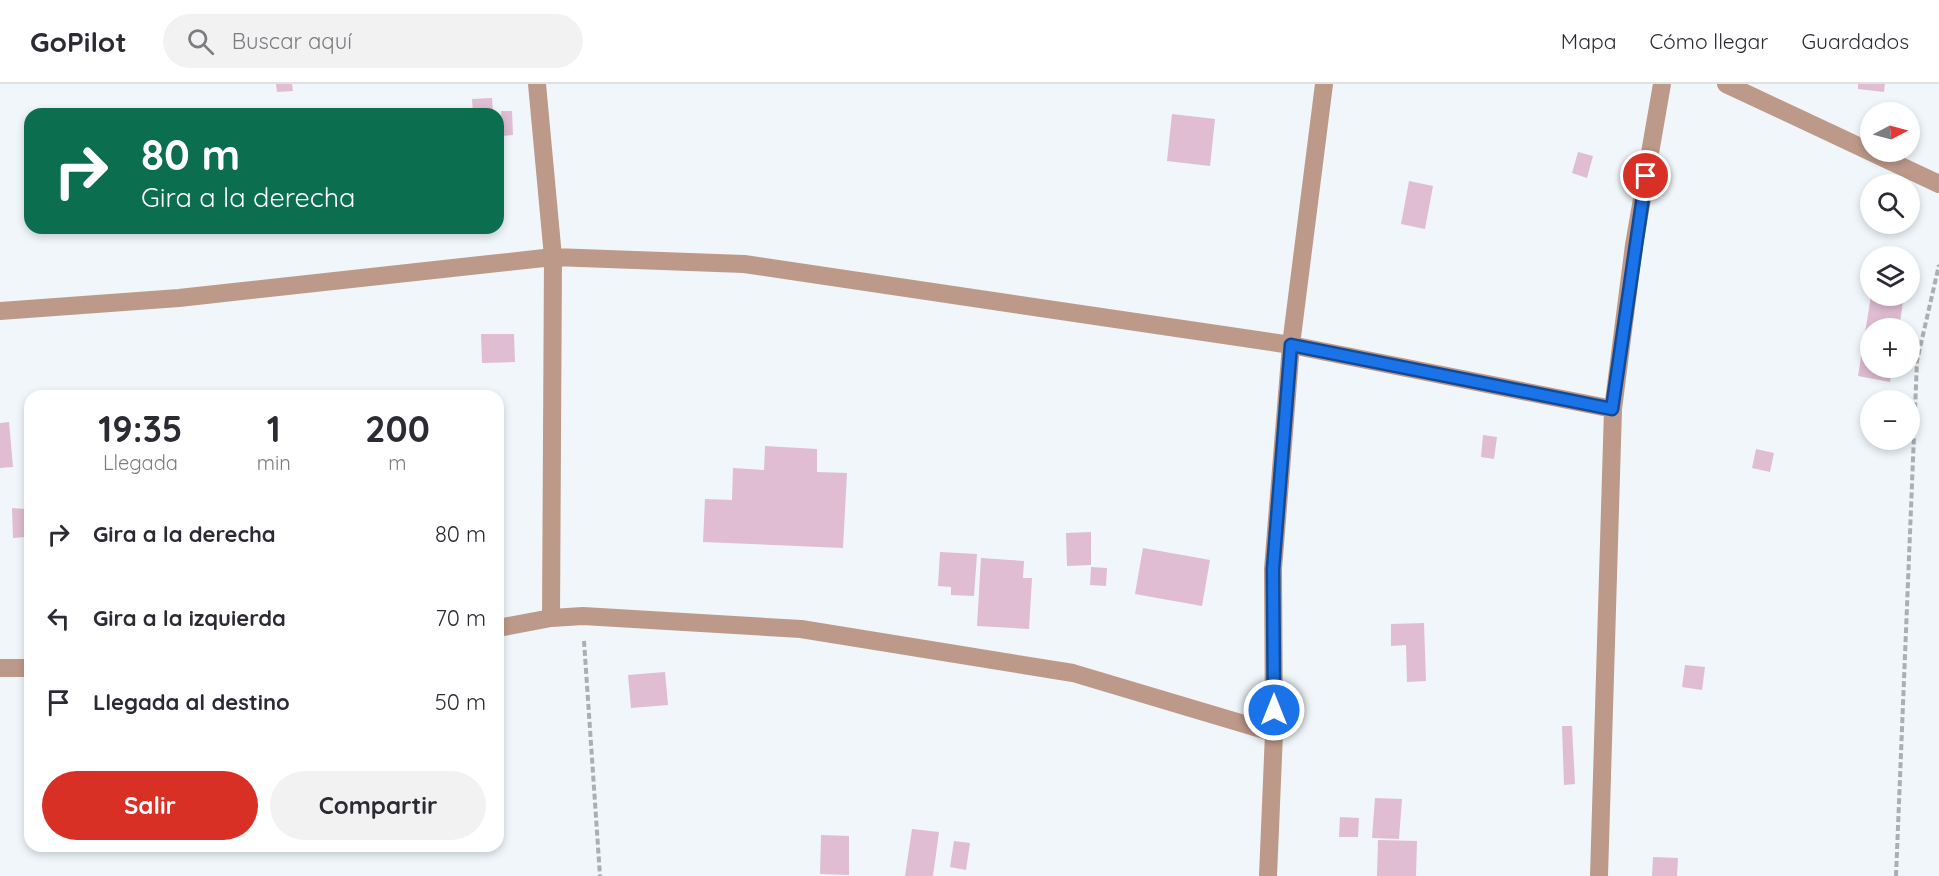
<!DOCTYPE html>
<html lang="es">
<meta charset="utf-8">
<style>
:root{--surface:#fff;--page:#f2f2f3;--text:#2b2b33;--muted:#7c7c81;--line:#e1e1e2;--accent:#d93025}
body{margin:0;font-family:Quicksand,sans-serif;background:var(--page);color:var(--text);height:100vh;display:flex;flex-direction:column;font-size:22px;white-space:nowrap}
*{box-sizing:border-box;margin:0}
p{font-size:20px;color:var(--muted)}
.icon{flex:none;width:33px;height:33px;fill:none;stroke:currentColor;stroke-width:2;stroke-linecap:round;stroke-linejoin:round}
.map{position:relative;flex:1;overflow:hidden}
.details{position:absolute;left:24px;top:306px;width:480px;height:462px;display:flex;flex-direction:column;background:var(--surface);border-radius:18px;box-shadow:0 3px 9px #0003}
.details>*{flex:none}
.banner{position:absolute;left:24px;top:24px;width:480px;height:126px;border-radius:18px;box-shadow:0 3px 9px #0003;background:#0b6e4f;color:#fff;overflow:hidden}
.needle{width:39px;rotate:84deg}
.fabs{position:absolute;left:1860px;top:18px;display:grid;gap:12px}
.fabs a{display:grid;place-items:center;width:60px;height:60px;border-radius:50%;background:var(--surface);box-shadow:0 3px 9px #0003;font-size:30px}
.pin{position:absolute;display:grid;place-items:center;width:51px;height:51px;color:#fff;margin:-26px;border:3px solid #fff;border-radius:50%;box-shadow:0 2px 6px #0007}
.me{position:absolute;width:66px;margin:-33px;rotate:0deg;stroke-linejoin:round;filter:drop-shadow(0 0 4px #0008)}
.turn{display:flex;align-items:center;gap:21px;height:126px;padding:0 18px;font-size:27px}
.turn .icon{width:78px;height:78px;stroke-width:2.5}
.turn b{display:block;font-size:42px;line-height:51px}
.eta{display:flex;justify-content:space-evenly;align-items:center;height:102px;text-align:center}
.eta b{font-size:36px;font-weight:800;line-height:42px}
.button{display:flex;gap:12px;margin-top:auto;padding:12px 18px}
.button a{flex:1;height:69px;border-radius:36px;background:var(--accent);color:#fff;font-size:24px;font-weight:800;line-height:69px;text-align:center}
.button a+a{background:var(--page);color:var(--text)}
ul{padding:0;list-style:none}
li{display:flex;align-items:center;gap:18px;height:84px;padding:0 18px}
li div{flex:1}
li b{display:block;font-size:22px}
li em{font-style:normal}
header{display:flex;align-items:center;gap:36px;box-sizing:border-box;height:84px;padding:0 30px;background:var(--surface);border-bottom:2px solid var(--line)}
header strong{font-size:28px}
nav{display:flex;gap:33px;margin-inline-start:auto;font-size:21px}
.search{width:420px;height:54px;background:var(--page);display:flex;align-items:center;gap:15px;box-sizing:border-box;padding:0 21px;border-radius:33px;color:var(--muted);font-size:22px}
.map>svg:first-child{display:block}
.building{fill:#e0bdd2}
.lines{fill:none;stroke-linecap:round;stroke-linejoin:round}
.path{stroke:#aaafb2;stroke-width:4;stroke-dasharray:6 3;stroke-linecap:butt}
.minor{stroke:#bd9989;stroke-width:18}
.route-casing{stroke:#114b97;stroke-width:15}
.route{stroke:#1a73e8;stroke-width:10}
</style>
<header>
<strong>GoPilot</strong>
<div class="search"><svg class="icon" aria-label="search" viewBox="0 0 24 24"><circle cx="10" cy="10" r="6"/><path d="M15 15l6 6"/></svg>Buscar aquí</div>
<nav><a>Mapa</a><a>Cómo llegar</a><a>Guardados</a></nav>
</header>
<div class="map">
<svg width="1939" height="792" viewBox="0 0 1939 792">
<rect width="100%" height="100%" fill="#f0f6fa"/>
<path class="building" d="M 276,0 L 292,0 L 293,7 L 277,8 Z
M 1858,0 L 1885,0 L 1884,8 L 1858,5 Z
M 492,14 L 493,28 L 473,29 L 472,15 Z
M 501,27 L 512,27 L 513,51 L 502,52 Z
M 1172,30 L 1215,35 L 1210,82 L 1167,77 Z
M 1578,68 L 1593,72 L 1587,94 L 1572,89 Z
M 1409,97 L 1433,102 L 1425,145 L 1401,140 Z
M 1871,212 L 1904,212 L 1899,244 L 1870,244 L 1870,284 L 1892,284 L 1890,298 L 1858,292 Z
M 481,250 L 514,250 L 515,278 L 482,279 Z
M 9,338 L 13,383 L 0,384 L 0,339 Z
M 1483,351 L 1497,353 L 1494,375 L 1481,373 Z
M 765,362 L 817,365 L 817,388 L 847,389 L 843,464 L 703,458 L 705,415 L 732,416 L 733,384 L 764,386 Z
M 1756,365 L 1774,369 L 1770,388 L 1752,384 Z
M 12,424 L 25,425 L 26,453 L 13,454 Z
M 1091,448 L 1091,481 L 1067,482 L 1066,449 Z
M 1143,464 L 1210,476 L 1202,522 L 1135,510 Z
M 940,468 L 977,470 L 974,512 L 951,511 L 951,503 L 938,502 Z
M 981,474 L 1024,477 L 1023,494 L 1032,494 L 1029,545 L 977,542 Z
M 1091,483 L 1107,484 L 1106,502 L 1090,501 Z
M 1424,539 L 1426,597 L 1407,598 L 1406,561 L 1391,562 L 1391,540 Z
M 1685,581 L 1705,583 L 1702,606 L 1682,603 Z
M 665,588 L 668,621 L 631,624 L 628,591 Z
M 1562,642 L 1572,642 L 1575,700 L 1564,701 Z
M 1375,714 L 1402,715 L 1399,755 L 1372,754 Z
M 1340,733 L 1359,734 L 1358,753 L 1339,753 Z
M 912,745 L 939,748 L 933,792 L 905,792 Z
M 821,751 L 849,752 L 849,791 L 820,790 Z
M 1378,756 L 1417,757 L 1416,792 L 1377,792 Z
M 954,757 L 970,759 L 966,786 L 950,783 Z
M 1653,773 L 1678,774 L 1677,792 L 1652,792 Z"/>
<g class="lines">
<path class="path" d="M 584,557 L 600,792
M 1896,792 L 1917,277 L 1939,181"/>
<path class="minor" d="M 537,0 L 553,173 L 551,534
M 1726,0 L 1939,100
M 0,227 L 179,214 L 553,173 L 744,180 L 1291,261 L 1613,325
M 498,544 L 551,534 L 583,532 L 801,545 L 1073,589 L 1274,649
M 0,584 L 30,584
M 1268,792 L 1274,649 L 1273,485 L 1291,261 L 1324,0
M 1599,792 L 1613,325 L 1634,161 L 1662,0"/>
</g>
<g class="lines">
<g class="route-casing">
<path id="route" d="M 1274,626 L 1273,485 L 1291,261 L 1612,325 L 1646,92"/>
</g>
<use href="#route" class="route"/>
</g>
</svg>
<div class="fabs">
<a><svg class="needle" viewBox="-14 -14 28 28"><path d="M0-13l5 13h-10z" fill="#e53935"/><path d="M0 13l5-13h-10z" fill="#7c7c81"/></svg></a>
<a><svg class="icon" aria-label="search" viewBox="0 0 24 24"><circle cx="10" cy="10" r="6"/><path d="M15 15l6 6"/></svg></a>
<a><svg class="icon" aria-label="layers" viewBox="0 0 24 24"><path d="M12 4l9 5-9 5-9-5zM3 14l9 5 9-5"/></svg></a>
<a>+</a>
<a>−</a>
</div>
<div class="pin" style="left:1646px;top:92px;background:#d93025"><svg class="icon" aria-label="arrive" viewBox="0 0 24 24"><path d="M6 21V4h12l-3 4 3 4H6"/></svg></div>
<svg class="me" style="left:1274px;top:626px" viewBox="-20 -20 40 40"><circle r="17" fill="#1a73e8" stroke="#fff" stroke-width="3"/><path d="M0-11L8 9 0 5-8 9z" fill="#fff"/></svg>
<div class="banner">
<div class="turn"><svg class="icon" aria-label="right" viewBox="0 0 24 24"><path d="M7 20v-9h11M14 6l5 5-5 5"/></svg><div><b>80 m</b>Gira a la derecha</div></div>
</div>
<section class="details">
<div class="eta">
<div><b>19:35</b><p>Llegada</p></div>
<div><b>1</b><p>min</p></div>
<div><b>200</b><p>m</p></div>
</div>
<ul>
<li><svg class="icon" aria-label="right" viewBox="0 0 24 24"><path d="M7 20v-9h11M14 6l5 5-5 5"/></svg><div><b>Gira a la derecha</b></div><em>80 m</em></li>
<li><svg class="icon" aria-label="left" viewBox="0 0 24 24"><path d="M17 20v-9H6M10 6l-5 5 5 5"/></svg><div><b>Gira a la izquierda</b></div><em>70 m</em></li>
<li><svg class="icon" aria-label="arrive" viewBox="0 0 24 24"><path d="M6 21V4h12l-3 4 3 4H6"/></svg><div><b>Llegada al destino</b></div><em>50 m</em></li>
</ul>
<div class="button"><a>Salir</a><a>Compartir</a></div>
</section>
</div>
